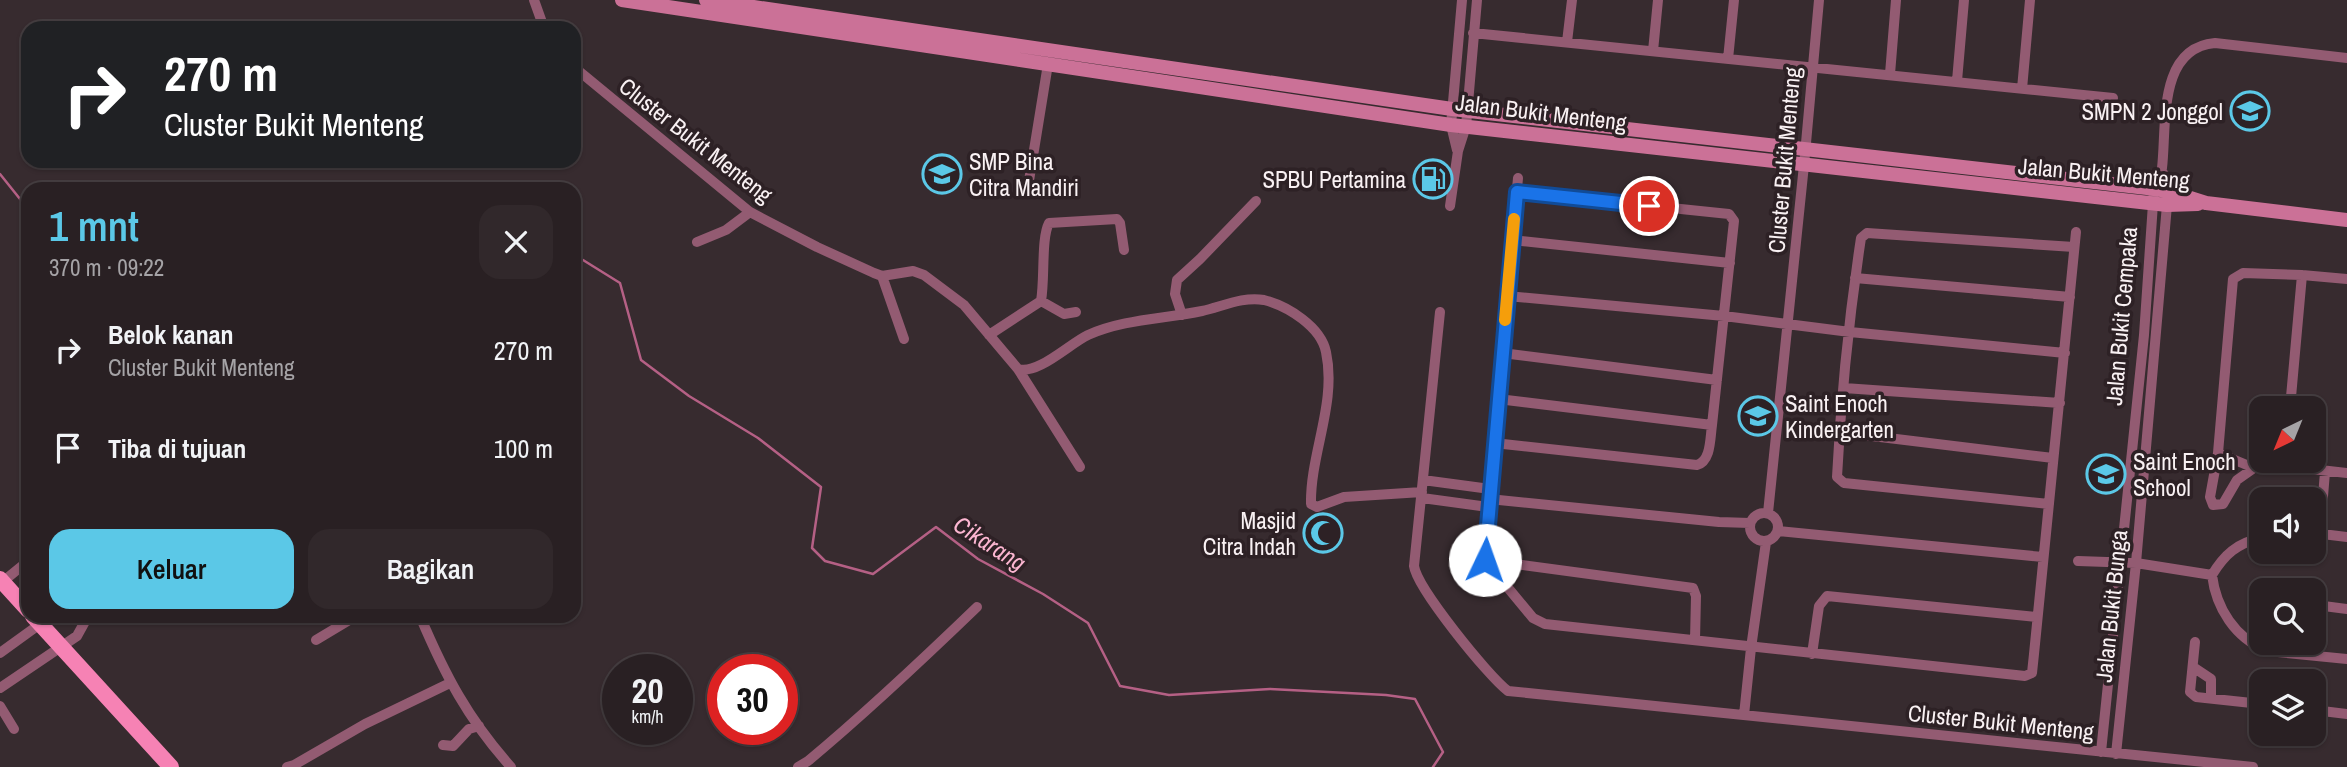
<!DOCTYPE html>
<html lang="id">
<meta charset="utf-8">
<style>
:root{--surface:#292023;--page:#31282b;--text:#f1f3f6;--muted:#a5a3a6;--line:#453e41;--accent:#5bc8e7}
body{margin:0;font-family:"Archivo Narrow",sans-serif;background:var(--page);color:var(--text);height:100vh;display:flex;flex-direction:column;font-size:26px;white-space:nowrap}
*{box-sizing:border-box;margin:0}
p{font-size:23px;color:var(--muted)}
.icon{flex:none;width:38px;height:38px;fill:none;stroke:currentColor;stroke-width:2;stroke-linecap:round;stroke-linejoin:round}
.map{position:relative;flex:1;overflow:hidden}
.sheet{position:absolute;left:21px;top:182px;width:560px;height:441px;display:flex;flex-direction:column;background:var(--surface);border-radius:21px;box-shadow:0 2px 5px #0004,0 0 0 2px var(--line)}
.sheet>*{flex:none}
.hud{position:absolute;left:21px;top:21px;width:560px;height:147px;border-radius:21px;box-shadow:0 2px 5px #0004,0 0 0 2px var(--line);background:#202124;color:#fff;overflow:hidden}
.needle{width:46px;rotate:223deg}
.controls{position:absolute;left:2249px;top:396px;display:grid;gap:14px}
.controls a{display:grid;place-items:center;width:77px;height:77px;border-radius:14px;background:var(--surface);box-shadow:0 2px 5px #0004,0 0 0 2px var(--line);font-size:35px}
.speed{position:absolute;left:602px;top:654px;display:flex;gap:14px;font-size:35px;font-weight:700;text-align:center}
.speed>*{display:grid;place-content:center;width:91px;height:91px;border-radius:50%;background:var(--surface);box-shadow:0 2px 5px #0004,0 0 0 2px var(--line);line-height:1}
.speed small{font-size:18px;font-weight:400}
.speed .limit{border:10px solid #d22;background:#fff;color:#111}
.pin{position:absolute;display:grid;place-items:center;width:60px;height:60px;color:#fff;margin:-30px;border:4px solid #fff;border-radius:50%;box-shadow:0 2px 7px #0007}
.me{position:absolute;width:77px;margin:-38px;rotate:3deg;stroke-linejoin:round;filter:drop-shadow(0 0 5px #0008)}
.turn{display:flex;align-items:center;gap:24px;height:147px;padding:0 28px;font-size:32px}
.turn .icon{width:91px;height:91px;stroke-width:2.5}
.turn b{display:block;font-size:49px;line-height:60px}
.round{display:grid;place-items:center;flex:none;width:74px;height:74px;border-radius:21px;background:var(--page)}
.summary{display:flex;align-items:center;justify-content:space-between;height:119px;padding:0 28px}
h1{font-size:42px;font-weight:600;line-height:52px;color:var(--accent)}
.action{display:flex;gap:14px;margin-top:auto;padding:14px 28px}
.action a{flex:1;height:80px;border-radius:21px;background:var(--accent);color:#111;font-size:28px;font-weight:600;line-height:80px;text-align:center}
.action a+a{background:var(--page);color:var(--text)}
ul{padding:0;list-style:none}
li{display:flex;align-items:center;gap:21px;height:98px;padding:0 28px}
li div{flex:1}
li b{display:block;font-size:26px}
li em{font-style:normal}
.map>svg:first-child{display:block}
.lines{fill:none;stroke-linecap:round;stroke-linejoin:round}
.stream{stroke:#b56085;stroke-width:2.5}
.street{stroke:#935b72;stroke-width:10}
.secondary{stroke:#cb7197;stroke-width:14}
.primary{stroke:#f682b4;stroke-width:16}
.route-casing{stroke:#114b97;stroke-width:18}
.route{stroke:#1a73e8;stroke-width:12}
.slow{stroke:#f59e0b;stroke-width:12}
.labels{text-anchor:middle;dominant-baseline:central;stroke-width:7;stroke-linejoin:round;paint-order:stroke}
.poi-label{font-size:23px;fill:#f9f1f3;stroke:#2d2125;text-anchor:end}
.street-label{font-size:23px;fill:#f9f1f3;stroke:#2d2125}
.water-label{font-size:24px;font-style:italic;fill:#fcb6d1;stroke:#2d2125}
</style>
<div class="map">
<svg width="2347" height="767" viewBox="0 0 2347 767">
<rect width="100%" height="100%" fill="#372b2f"/>
<g class="lines">
<path class="stream" d="M 0,174 L 28,209
M 574,260 L 583,260 L 620,283 L 641,360 L 689,396 L 758,438 L 821,487 L 812,548 L 825,561 L 873,574 L 936,527 L 978,559 L 1043,594 L 1088,623 L 1120,686 L 1169,695 L 1270,689 L 1386,695 L 1415,699 L 1443,752 L 1433,767"/>
<path class="street" d="M 534,0 L 544,28
M 1473,33 L 2113,98
M 1567,42 L 1572,0
M 1653,51 L 1658,0
M 1728,59 L 1734,0
M 574,67 L 750,212 L 817,247 L 874,273 L 882,276 L 913,271 L 924,275 L 964,305 L 1018,369 C 1038,375 1069,344 1088,335 C 1124,319 1164,319 1202,311 C 1221,307 1243,296 1264,300 C 1288,306 1321,327 1326,352 C 1337,403 1310,454 1311,504 L 1317,507 L 1344,497 L 1422,492
M 1890,74 L 1896,0
M 1957,81 L 1964,0
M 2022,89 L 2030,0
M 1457,150 L 1451,125 L 1462,0
M 1518,178 L 1488,507 L 1485,560 L 1533,618 L 1545,624 L 2025,676 L 2032,673 L 2034,654 L 2076,232
M 1027,193 L 1048,64
M 1450,206 L 1458,151 L 1466,126 L 1477,0
M 1512,240 L 1730,263
M 697,242 L 726,230 L 750,212
M 882,276 L 904,339
M 1855,278 L 2070,297
M 2347,279 L 2302,275 L 2243,273 L 2233,279 L 2218,453 L 2254,468 L 2285,466 L 2347,473
M 1507,296 L 1724,316 L 1850,332 L 2065,353
M 1041,301 C 1045,279 1041,238 1049,223 L 1117,219 L 1120,223 L 1124,250
M 1440,312 L 1414,566 C 1417,588 1488,676 1508,691 L 2253,767
M 1182,315 L 1175,294 L 1177,280 L 1200,259 L 1256,201
M 989,335 L 1041,301 L 1064,314 L 1076,312
M 1502,353 L 1717,380
M 1018,369 L 1080,467
M 1844,388 L 2060,403
M 1498,399 L 1712,425
M 2290,408 L 2302,275
M 1839,432 L 2053,458
M 1494,443 L 1697,465 C 1711,461 1710,439 1712,425 L 1734,221 L 1729,214 L 1516,192
M 2218,453 L 2210,497 L 2213,505 L 2223,504 L 2237,480 L 2254,468
M 1423,480 L 1490,489
M 1422,498 L 1488,507
M 1489,499 L 1719,522 L 1750,523
M 2049,504 L 1844,483 L 1837,477 C 1841,397 1849,317 1861,238 L 1867,233 L 2074,247
M1750 527a14 14 0 1 1 28 0a14 14 0 1 1-28 0Z
M 1768,513 L 1804,165 L 1819,0
M 1778,531 L 2043,557
M 2314,533 L 2347,537
M 2320,533 L 2325,472
M 2261,538 C 2237,543 2224,555 2212,575 C 2216,608 2235,638 2267,651 L 2347,659
M 1485,560 L 1693,588 L 1696,596 L 1695,640
M 2078,561 L 2136,563 L 2212,575
M 0,584 L 28,561
M 2316,605 L 2347,609
M 420,616 C 445,675 468,719 511,767
M 316,640 L 356,616
M 2195,642 L 2190,692 L 2196,697 L 2261,704
M 0,653 L 40,624
M 1812,654 L 1819,606 L 1827,596 L 2037,617
M 2193,667 L 2211,679 L 2211,698
M 0,688 L 77,636 L 88,616
M 0,706 L 14,729
M 2314,710 L 2347,714
M 1744,715 L 1751,648 L 1766,542
M 443,745 L 453,746 L 469,729 L 479,726
M 2101,752 L 2144,335 L 2154,189 C 2157,183 2161,175 2162,168 C 2167,126 2157,48 2215,43 L 2347,58
M 2116,754 L 2136,563 L 2167,205 L 2168,191 L 2162,170
M 287,767 L 294,765 L 365,724 L 450,683
M 798,767 L 808,761 C 867,712 922,660 977,607"/>
<path class="secondary" d="M 622,0 L 1451,125 L 2167,205 L 2198,204
M 706,0 L 1452,109 L 2147,188 L 2168,191 L 2206,203 L 2347,220"/>
<path class="primary" d="M 0,579 L 28,610
M 33,616 L 171,767"/>
</g>
<g class="lines">
<g class="route-casing">
<path id="route" d="M 1485,560 L 1517,192 L 1649,206"/>
</g>
<use href="#route" class="route"/>
<path class="slow" d="M 1505,320 L 1514,219"/>
</g>
<defs>
<g id="school-ring" transform="scale(2.0125)"><circle r="9.5" fill="#2d2125" stroke="#5bc8e7" stroke-width="1.5"/><path d="M0-5L7-2L0 1L-7-2ZM-4 1L0 2.5L4 1V4Q0 6-4 4Z" fill="#5bc8e7"/></g>
<g id="fuel-ring" transform="scale(2.0125)"><circle r="9.5" fill="#2d2125" stroke="#5bc8e7" stroke-width="1.5"/><path d="M-5.5-6h7V0h2V4h1.3V-2.5L3-4.5l.8-.8L6-3V5H2.5V1h-1V6h-7ZM-4.2-4.7v3.2H.2V-4.7Z" fill="#5bc8e7"/></g>
<g id="mosque-ring" transform="scale(2.0125)"><circle r="9.5" fill="#2d2125" stroke="#5bc8e7" stroke-width="1.5"/><path d="M3.5-4.9A6 6 0 1 0 3.5 4.9A5 5 0 1 1 3.5-4.9Z" fill="#5bc8e7"/></g>
</defs>
<g fill-rule="evenodd">
<use href="#school-ring" x="2250" y="111"/>
<use href="#school-ring" x="942" y="174"/>
<use href="#fuel-ring" x="1433" y="179"/>
<use href="#school-ring" x="1758" y="416"/>
<use href="#school-ring" x="2106" y="474"/>
<use href="#mosque-ring" x="1323" y="533"/>
</g>
<g class="labels">
<g class="poi-label">
<text x="2223" y="111">SMPN 2 Jonggol</text>
<text x="969" y="161" text-anchor="start">SMP Bina<tspan x="969" dy="26">Citra Mandiri</tspan></text>
<text x="1406" y="179">SPBU Pertamina</text>
<text x="1785" y="403" text-anchor="start">Saint Enoch<tspan x="1785" dy="26">Kindergarten</tspan></text>
<text x="2133" y="461" text-anchor="start">Saint Enoch<tspan x="2133" dy="26">School</tspan></text>
<text x="1296" y="520">Masjid<tspan x="1296" dy="26">Citra Indah</tspan></text>
</g>
<g class="street-label">
<text transform="translate(1541 112) rotate(7)">Jalan Bukit Menteng</text>
<text transform="translate(696 140) rotate(38)">Cluster Bukit Menteng</text>
<text transform="translate(1784 160) rotate(-85)">Cluster Bukit Menteng</text>
<text transform="translate(2104 173) rotate(5)">Jalan Bukit Menteng</text>
<text transform="translate(2121 316) rotate(-85)">Jalan Bukit Cempaka</text>
<text transform="translate(2111 606) rotate(-84)">Jalan Bukit Bunga</text>
<text transform="translate(2001 722) rotate(6)">Cluster Bukit Menteng</text>
</g>
<g class="water-label">
<text transform="translate(990 543) rotate(33)">Cikarang</text>
</g>
</g>
</svg>
<div class="controls">
<a><svg class="needle" viewBox="-14 -14 28 28"><path d="M0-13l5 13h-10z" fill="#e53935"/><path d="M0 13l5-13h-10z" fill="#a5a3a6"/></svg></a>
<a><svg class="icon" aria-label="sound" viewBox="0 0 24 24"><path d="M4 9h4l5-4v14l-5-4H4zM17 9q2 3 0 6"/></svg></a>
<a><svg class="icon" aria-label="search" viewBox="0 0 24 24"><circle cx="10" cy="10" r="6"/><path d="M15 15l6 6"/></svg></a>
<a><svg class="icon" aria-label="layers" viewBox="0 0 24 24"><path d="M12 4l9 5-9 5-9-5zM3 14l9 5 9-5"/></svg></a>
</div>
<div class="speed"><div>20<small>km/h</small></div><div class="limit">30</div></div>
<div class="pin" style="left:1649px;top:206px;background:#d93025"><svg class="icon" aria-label="arrive" viewBox="0 0 24 24"><path d="M6 21V4h12l-3 4 3 4H6"/></svg></div>
<svg class="me" style="left:1485px;top:560px" viewBox="-20 -20 40 40"><circle r="19" fill="#fff"/><path d="M0-13L10 11 0 6-10 11z" fill="#1a73e8"/></svg>
<div class="hud">
<div class="turn"><svg class="icon" aria-label="right" viewBox="0 0 24 24"><path d="M7 20v-9h11M14 6l5 5-5 5"/></svg><div><b>270 m</b>Cluster Bukit Menteng</div></div>
</div>
<section class="sheet">
<div class="summary"><div><h1>1 mnt</h1><p>370 m · 09:22</p></div><a class="round"><svg class="icon" aria-label="close" viewBox="0 0 24 24"><path d="M6 6l12 12M18 6L6 18"/></svg></a></div>
<ul>
<li><svg class="icon" aria-label="right" viewBox="0 0 24 24"><path d="M7 20v-9h11M14 6l5 5-5 5"/></svg><div><b>Belok kanan</b><p>Cluster Bukit Menteng</p></div><em>270 m</em></li>
<li><svg class="icon" aria-label="arrive" viewBox="0 0 24 24"><path d="M6 21V4h12l-3 4 3 4H6"/></svg><div><b>Tiba di tujuan</b></div><em>100 m</em></li>
</ul>
<div class="action"><a>Keluar</a><a>Bagikan</a></div>
</section>
</div>
